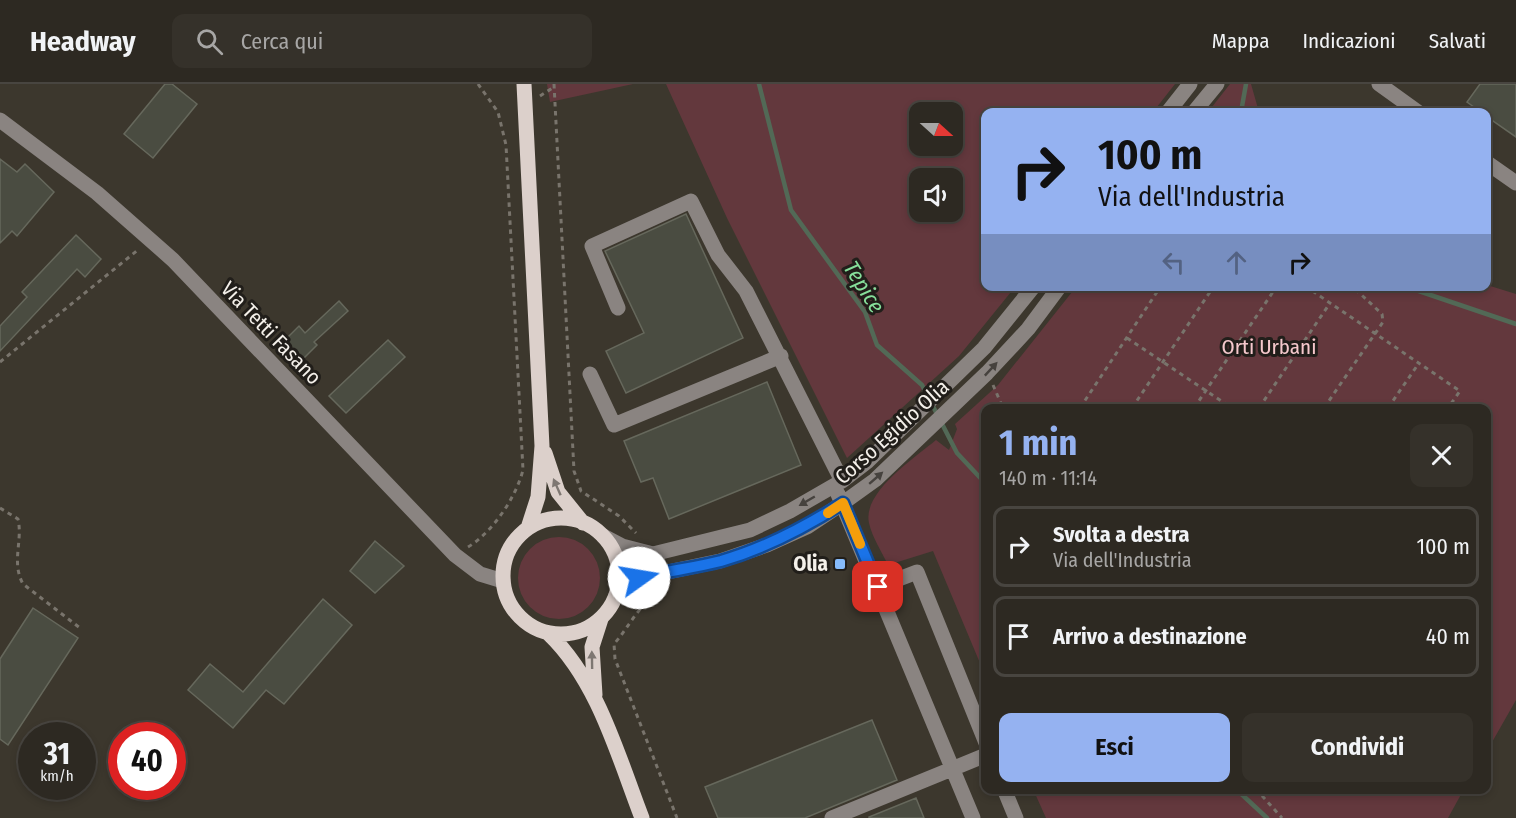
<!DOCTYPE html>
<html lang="it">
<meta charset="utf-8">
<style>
:root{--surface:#2d2922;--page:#35312a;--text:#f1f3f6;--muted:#a7a6a5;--line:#484540;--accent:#95b2f1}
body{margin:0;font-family:"Fira Sans Condensed",sans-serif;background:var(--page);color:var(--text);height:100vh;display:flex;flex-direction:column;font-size:22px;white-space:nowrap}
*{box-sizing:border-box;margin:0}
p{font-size:20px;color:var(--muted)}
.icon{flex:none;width:33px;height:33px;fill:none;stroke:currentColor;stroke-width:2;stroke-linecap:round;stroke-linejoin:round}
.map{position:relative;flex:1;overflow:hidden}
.sheet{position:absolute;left:981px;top:320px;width:510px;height:390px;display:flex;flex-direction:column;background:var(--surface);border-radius:12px;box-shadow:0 3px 9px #0003,0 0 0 2px var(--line)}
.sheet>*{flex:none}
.hud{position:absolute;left:981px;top:24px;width:510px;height:183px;border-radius:12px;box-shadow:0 3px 9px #0003,0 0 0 2px var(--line);background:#95b2f1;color:#111;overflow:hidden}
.needle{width:39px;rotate:111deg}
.buttons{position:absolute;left:909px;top:18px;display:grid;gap:12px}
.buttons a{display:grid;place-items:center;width:54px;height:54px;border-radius:12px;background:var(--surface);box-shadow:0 3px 9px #0003,0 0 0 2px var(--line);font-size:30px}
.speed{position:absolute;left:18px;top:638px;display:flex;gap:12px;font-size:30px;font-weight:700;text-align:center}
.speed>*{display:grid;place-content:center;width:78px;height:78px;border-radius:50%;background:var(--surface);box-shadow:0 3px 9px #0003,0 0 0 2px var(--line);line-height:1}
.speed small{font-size:15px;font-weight:400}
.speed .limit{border:9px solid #d22;background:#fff;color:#111}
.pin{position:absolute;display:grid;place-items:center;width:51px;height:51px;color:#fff;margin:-26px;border-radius:12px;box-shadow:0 3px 9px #0006}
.me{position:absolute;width:66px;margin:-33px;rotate:77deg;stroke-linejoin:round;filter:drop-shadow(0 0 4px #0008)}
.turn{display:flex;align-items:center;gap:21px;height:126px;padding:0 18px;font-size:27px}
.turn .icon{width:78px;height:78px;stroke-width:2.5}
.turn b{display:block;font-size:42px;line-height:51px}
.lanes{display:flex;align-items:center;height:57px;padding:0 18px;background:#0003;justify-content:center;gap:30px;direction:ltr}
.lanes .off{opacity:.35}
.round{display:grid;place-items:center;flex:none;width:63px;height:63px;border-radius:12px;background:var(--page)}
.head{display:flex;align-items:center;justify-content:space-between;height:102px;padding:0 18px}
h1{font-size:36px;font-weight:700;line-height:45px;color:var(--accent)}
.action{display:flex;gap:12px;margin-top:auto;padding:12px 18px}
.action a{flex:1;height:69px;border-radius:12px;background:var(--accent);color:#111;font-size:24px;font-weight:700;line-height:69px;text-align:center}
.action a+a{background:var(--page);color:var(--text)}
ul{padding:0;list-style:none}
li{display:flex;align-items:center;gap:18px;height:81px;margin:0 12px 9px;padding:0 6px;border:3px solid var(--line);border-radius:12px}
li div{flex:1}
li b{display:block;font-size:22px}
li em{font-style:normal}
header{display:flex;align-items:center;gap:36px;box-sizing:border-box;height:84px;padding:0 30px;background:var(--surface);border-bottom:2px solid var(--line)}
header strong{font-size:28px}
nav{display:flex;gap:33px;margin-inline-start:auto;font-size:21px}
.search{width:420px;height:54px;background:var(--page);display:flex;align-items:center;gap:15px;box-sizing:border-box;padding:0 21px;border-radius:12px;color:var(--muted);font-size:22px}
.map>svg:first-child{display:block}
.green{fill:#63383d;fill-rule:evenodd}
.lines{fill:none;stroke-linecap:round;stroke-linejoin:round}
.stream{stroke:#526956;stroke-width:4.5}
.building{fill:#4a4c41;stroke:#66685c;stroke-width:1.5}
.path{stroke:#79746c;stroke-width:3;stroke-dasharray:4.5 4.5;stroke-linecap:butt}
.minor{stroke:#8a8481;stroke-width:15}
.major{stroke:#dcd0cb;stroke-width:15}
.oneway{fill:#46423e}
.oneway2{fill:#7e7772}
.route-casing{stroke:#114b97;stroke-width:15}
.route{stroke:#1a73e8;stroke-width:10}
.slow{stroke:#f59e0b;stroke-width:10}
.poi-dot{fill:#86bbfb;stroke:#211e1a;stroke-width:2}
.labels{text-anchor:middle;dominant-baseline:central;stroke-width:6;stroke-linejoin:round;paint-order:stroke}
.street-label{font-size:21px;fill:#f4f0ea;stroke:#211e1a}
.park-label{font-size:21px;fill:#f5c8cc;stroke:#211e1a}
.poi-label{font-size:21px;font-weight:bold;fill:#f4f0ea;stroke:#211e1a;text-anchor:end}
.water-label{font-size:22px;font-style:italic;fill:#86df9a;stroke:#211e1a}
</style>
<header>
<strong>Headway</strong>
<div class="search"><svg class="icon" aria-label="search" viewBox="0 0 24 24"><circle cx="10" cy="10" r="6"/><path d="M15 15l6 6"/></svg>Cerca qui</div>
<nav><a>Mappa</a><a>Indicazioni</a><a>Salvati</a></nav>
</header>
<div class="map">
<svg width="1516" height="734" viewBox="0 0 1516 734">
<rect width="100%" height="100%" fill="#3c372d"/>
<path class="green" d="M 547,0 L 633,0 L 550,18 Z
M 666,0 L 1175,0 L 1153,28 L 986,28 L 986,202 L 1015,203 L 959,272 L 847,374 L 727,134 ZM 920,28 L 952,28 L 952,62 L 920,62 ZM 920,94 L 952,94 L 952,128 L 920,128 Z
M 1230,0 L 1251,0 L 1259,28 L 1208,28 Z
M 1487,201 L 1516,210 L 1516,616 L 1487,667 L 1486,324 L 986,324 L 985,591 L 933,467 L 888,481 C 882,468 872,453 869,439 C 862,408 916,373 936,356 L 949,366 L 957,345 L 955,340 L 998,301 L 1076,203 Z
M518 494a41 41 0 1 1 82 0a41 41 0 1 1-82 0Z
M 1033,705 L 1464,705 L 1448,734 L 1046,734 Z"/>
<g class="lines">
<path class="stream" d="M 759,0 L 791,126 L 865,228 L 877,261 L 922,301 L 957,369 L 986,400
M 1241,28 L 1246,0
M 1404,202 L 1516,240
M 1236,705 L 1267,734"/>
</g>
<path class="building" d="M 165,0 L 172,0 L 197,20 L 153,74 L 124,50 Z
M 1480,0 L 1516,0 L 1516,53 L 1486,32 L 1486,28 L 1481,28 L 1467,18 Z
M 0,75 L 17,88 L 25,80 L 54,108 L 17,152 L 12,147 L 0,159 Z
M 686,130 L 743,254 L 626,309 L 606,267 L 644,249 L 605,167 Z
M 76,151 L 101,175 L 85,193 L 77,185 L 0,267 L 0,242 L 27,213 L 22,208 Z
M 339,217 L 348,227 L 314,258 L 317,261 L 298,280 L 280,261 L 299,242 L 305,249 Z
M 388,256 L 405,273 L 346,329 L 329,312 Z
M 767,298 L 801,381 L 669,435 L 653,394 L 641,398 L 624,357 Z
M 375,457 L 404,482 L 375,509 L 350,487 Z
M 323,515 L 352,541 L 284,620 L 266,606 L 233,644 L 188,606 L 210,580 L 243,608 Z
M 33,524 L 78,554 L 8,661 L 0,655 L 0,575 Z
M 872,636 L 897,696 L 805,734 L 718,734 L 705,703 Z
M 916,714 L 924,734 L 869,734 L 869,733 Z"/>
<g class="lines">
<path class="path" d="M 554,0 L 574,387 L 581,407 L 619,432 L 636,449
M 540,12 L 554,3
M 1305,202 L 1460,307 L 1448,324
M 1127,254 L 1232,324
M 0,278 L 139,165
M 993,301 L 1003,324
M 1080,324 L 1161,202
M 1132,324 L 1214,202
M 1194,324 L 1277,202
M 1259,324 L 1330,219
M 1324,324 L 1383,238 L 1382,230 L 1352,202
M 1388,324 L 1419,279
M 0,424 L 18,435 C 23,457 11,478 23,500 L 80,544
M 468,463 C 493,448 516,413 523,386 L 506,61 L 498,28 L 478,0
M 657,506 L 657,510 C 638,522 629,543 614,560 L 615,575 L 677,734
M 1256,705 L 1282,734"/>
<path class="minor" d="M 1379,0 L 1418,28
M 1168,28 L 1190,0
M 1194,28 L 1217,0
M 0,36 L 97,109 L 173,176 L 455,471 L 480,490 L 503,497
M 1486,78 L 1516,99
M 618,224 L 592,162 L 691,117 L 718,171 L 746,207 L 842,397
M 590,290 L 614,341 L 781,272
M 838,410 L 973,734
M 603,452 L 622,462 L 653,470 L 750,446 L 790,427 L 842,397 L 868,377 L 984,264 L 1034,202
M 878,503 L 917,488 L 986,659
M 616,511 L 639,494 L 720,477 L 767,461 L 807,443 L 843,419 L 875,396 L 987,289 L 1028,245 L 1060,202
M 1004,705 L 1016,734
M 832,734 L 986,671"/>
<path class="major" d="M 524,0 L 542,362 L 538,413 L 528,444
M 545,369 L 558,408 L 583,439
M503 492a58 58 0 1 1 116 0a58 58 0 1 1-116 0Z
M 549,550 C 598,597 618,672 642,734
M 595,611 L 592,563 L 601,535"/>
</g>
<defs><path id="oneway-solid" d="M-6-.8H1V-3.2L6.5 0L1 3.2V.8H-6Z" transform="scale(1.5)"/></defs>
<g class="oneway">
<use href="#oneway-solid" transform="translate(991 285) rotate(-47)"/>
<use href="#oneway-solid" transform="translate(876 394) rotate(-41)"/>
<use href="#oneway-solid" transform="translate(807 417) rotate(150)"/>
</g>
<g class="oneway2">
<use href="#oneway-solid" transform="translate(557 403) rotate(-114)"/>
<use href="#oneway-solid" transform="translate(592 576) rotate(-91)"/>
</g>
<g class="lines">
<g class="route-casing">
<path id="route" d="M 639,494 C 666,487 694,484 721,477 C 766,464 804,444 843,419 L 878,503"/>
</g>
<use href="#route" class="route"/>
<path class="slow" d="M 828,429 L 843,419 L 860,460"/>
</g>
<rect class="poi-dot" x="834" y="474" width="12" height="12" rx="3"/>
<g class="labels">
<g class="street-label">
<text transform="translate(271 249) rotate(46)">Via Tetti Fasano</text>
<text transform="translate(892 348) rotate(-42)">Corso Egidio Olia</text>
</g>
<g class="park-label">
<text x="1269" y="263">Orti Urbani</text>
</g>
<g class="poi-label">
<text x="828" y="480">Olia</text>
</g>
<g class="water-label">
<text transform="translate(864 203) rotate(58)">Tepice</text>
</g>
</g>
</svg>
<div class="buttons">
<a><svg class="needle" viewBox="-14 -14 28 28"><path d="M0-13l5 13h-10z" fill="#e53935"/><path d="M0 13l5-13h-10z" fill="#a7a6a5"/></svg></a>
<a><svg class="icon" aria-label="sound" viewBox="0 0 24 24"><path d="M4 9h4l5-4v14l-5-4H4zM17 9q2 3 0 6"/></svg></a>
</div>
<div class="speed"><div>31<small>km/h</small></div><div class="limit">40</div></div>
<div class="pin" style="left:878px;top:503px;background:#d93025"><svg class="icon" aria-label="arrive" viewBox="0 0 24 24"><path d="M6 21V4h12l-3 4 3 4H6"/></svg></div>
<svg class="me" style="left:639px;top:494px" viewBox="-20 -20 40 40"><circle r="19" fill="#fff"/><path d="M0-13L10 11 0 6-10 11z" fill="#1a73e8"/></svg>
<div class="hud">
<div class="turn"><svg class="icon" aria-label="right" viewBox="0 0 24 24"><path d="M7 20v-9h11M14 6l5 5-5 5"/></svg><div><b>100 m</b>Via dell'Industria</div></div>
<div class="lanes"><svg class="icon off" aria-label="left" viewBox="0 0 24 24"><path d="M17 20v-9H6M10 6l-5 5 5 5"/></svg><svg class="icon off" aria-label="ahead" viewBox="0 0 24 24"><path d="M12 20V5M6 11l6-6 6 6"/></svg><svg class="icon" aria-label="right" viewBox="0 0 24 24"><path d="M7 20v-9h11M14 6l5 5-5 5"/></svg></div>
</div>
<section class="sheet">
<div class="head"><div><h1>1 min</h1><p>140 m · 11:14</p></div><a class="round"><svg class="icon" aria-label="close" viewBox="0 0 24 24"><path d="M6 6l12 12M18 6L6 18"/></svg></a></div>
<ul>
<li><svg class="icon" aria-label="right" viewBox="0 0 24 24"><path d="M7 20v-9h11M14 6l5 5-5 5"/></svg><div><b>Svolta a destra</b><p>Via dell'Industria</p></div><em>100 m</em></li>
<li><svg class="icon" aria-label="arrive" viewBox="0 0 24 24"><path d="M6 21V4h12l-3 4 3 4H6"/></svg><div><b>Arrivo a destinazione</b></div><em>40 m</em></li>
</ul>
<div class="action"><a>Esci</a><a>Condividi</a></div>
</section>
</div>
